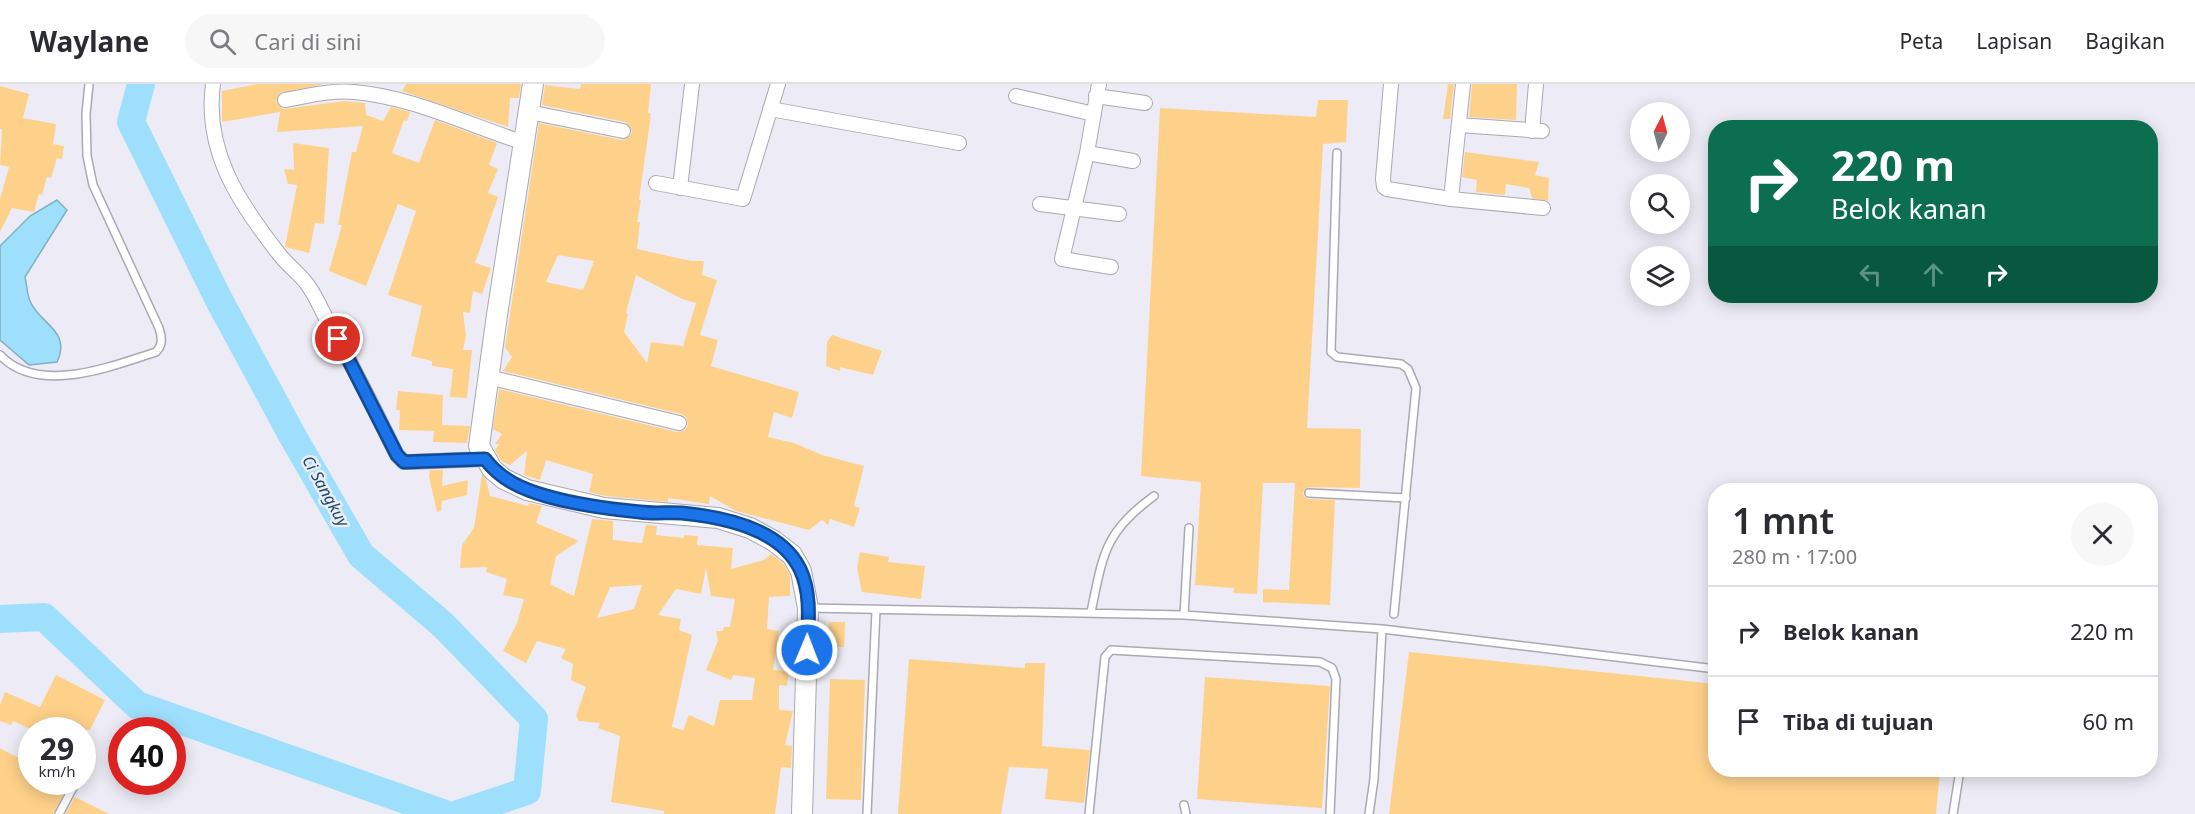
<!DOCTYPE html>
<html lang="id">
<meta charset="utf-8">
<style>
:root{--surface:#fff;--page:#f7f7f7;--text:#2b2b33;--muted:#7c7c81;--line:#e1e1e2}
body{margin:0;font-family:"Noto Sans",sans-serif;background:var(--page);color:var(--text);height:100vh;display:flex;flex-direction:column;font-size:22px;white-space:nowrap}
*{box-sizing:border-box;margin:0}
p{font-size:20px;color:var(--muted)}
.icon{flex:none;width:33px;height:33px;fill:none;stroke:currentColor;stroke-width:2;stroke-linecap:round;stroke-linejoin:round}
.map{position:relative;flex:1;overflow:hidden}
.drawer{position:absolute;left:1708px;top:399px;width:450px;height:294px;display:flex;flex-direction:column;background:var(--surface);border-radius:24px;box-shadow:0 3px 15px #0003}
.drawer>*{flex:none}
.banner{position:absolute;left:1708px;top:36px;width:450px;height:183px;border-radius:24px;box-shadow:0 3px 15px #0003;background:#0b6e4f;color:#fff;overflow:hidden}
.needle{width:39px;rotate:6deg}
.buttons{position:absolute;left:1630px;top:18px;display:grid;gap:12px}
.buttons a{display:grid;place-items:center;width:60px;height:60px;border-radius:50%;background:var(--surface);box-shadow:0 3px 15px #0003;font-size:30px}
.speed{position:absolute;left:18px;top:633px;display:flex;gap:12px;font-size:30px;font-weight:700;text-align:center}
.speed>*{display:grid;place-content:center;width:78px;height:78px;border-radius:50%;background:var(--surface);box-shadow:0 3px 15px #0003;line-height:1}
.speed small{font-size:15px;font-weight:400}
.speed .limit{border:9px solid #d22;background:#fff;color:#111}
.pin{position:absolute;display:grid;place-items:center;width:51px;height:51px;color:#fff;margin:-26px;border:3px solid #fff;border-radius:50%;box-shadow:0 2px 6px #0007}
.me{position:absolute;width:66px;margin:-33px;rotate:1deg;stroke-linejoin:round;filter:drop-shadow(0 0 4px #0008)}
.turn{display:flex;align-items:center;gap:21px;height:126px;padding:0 24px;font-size:27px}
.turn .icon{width:78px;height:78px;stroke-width:2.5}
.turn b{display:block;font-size:42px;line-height:51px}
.lanes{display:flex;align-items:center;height:57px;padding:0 24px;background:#0003;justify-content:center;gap:30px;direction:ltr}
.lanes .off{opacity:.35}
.round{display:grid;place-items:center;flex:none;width:63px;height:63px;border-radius:32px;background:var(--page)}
.overview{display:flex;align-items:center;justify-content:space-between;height:102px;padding:0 24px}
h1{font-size:36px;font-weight:600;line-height:45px}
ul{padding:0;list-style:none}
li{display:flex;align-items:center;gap:18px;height:90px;padding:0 24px;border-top:2px solid var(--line)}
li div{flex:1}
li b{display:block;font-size:22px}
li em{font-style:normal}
header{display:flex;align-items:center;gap:36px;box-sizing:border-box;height:84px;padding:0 30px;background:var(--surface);border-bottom:2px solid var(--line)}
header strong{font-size:28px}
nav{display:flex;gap:33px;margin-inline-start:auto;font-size:21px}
.search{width:420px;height:54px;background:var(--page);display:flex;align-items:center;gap:15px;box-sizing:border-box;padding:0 21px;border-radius:33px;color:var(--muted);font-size:22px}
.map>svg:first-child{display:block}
.water{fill:#9ee0fc;stroke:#81afc3;stroke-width:1.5}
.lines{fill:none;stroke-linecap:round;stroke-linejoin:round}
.river{stroke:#9ee0fc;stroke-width:28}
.building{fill:#fed18a;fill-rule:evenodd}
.lane-casing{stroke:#a9a9b2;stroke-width:10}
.street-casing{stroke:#a9a9b2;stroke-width:16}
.secondary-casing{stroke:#a9a9b2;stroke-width:22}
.lane{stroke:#fff;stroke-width:7}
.street{stroke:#fff;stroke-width:14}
.secondary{stroke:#fff;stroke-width:20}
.route-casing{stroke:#114b97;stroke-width:15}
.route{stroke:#1a73e8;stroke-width:10}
.labels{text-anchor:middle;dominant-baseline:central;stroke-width:5;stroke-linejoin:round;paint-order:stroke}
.water-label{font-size:16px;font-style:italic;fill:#164b5e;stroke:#edecf6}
</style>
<header>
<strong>Waylane</strong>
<div class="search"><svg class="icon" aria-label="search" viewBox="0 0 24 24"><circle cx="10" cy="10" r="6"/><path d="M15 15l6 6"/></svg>Cari di sini</div>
<nav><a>Peta</a><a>Lapisan</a><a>Bagikan</a></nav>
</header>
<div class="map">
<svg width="2195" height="730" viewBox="0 0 2195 730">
<rect width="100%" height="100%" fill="#edecf6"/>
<path class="water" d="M 57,116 L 67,126 L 25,193 C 27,201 27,210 30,217 C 39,240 72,246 57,278 L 29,281 L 0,256 L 0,162 L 30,132 Z"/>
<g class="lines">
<path class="river" d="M 141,0 L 131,38 L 219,216 L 292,351 L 361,471 L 443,541 L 534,635 L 527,707 L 458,730
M 0,535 L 44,533 L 137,621 L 445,730"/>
</g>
<path class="building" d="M 257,0 L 324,0 L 280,9 L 276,17 L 283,25 L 345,17 L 365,19 L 366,31 L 383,37 L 391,23 L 410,28 L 407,37 L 404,36 L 392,69 L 419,79 L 435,36 L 497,59 L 489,81 L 498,85 L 488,109 L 498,113 L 475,179 L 491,184 L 482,210 L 473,207 L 470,229 L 463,228 L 466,252 L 463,266 L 472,266 L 467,314 L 450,313 L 453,285 L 432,282 L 432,277 L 411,272 L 422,222 L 388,211 L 416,127 L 398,120 L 366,202 L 329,187 L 342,141 L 338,141 L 352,68 L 356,68 L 363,42 L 277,48 L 280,28 L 222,38 L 222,7 Z
M 406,0 L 521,0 L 519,14 L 510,14 L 508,43 L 402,7 Z
M 581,0 L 651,0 L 648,29 L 651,30 L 639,116 L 641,116 L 637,138 L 640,138 L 637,165 L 691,177 L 704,177 L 702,191 L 717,196 L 700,251 L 718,256 L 711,282 L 799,308 L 792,334 L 774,328 L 768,353 L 794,359 L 822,371 L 864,382 L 854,422 L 860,424 L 854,443 L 830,435 L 828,441 L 822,436 L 809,446 L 736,427 L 710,412 L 709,420 L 668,414 L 668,418 L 606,412 L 589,408 L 593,390 L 546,376 L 540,396 L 524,391 L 527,367 L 510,381 L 501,377 L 495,366 L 499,360 L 495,360 L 502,350 L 493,345 L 499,305 L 677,348 L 685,346 L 688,341 L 686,333 L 681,330 L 503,287 L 512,273 L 505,263 L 539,39 L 621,56 L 626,55 L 632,49 L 631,44 L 625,38 L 542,21 L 545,1 L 580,5 ZM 558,171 L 594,177 L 583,206 L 546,198 ZM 636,191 L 682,215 L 696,219 L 683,262 L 651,258 L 647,279 L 624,248 L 628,230 L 626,229 Z
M 1448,0 L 1454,0 L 1450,35 L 1443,35 Z
M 1472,0 L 1517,0 L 1516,36 L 1469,33 Z
M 0,2 L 29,10 L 23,34 L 56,40 L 53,60 L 64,62 L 62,75 L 57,74 L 51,94 L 47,93 L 42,111 L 39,110 L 34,128 L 12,124 L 0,148 L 0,115 L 9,83 L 0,81 L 2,45 L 0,45 Z
M 1318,16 L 1348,16 L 1346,58 L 1323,60 L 1307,344 L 1361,345 L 1360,404 L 1309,403 L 1303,408 L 1304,412 L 1308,415 L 1335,416 L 1330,521 L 1263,518 L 1263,505 L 1289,506 L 1295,399 L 1263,399 L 1257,510 L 1233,509 L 1234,504 L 1195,501 L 1201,398 L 1141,392 L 1160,24 L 1316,33 Z
M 293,59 L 329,64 L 324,140 L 315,139 L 309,169 L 285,163 L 297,101 L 288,100 L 284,85 L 294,86 Z
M 1465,68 L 1539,78 L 1535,91 L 1549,94 L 1548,117 L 1532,114 L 1529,104 L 1506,100 L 1505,111 L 1476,108 L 1477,96 L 1462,93 Z
M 832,251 L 882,267 L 873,291 L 840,283 L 840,287 L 826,282 L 827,258 Z
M 398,307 L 443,311 L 442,341 L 470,342 L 467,359 L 433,358 L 434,347 L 399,346 L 400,326 L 396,326 Z
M 430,386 L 443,386 L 442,402 L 468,396 L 467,411 L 442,417 L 441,427 L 437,428 L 429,393 Z
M 482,391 L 486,395 L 490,412 L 528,422 L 529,419 L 542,422 L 536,439 L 579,457 L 556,472 L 550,500 L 574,512 L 592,435 L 613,437 L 613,456 L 642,459 L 646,441 L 657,442 L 656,451 L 684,454 L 684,451 L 698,452 L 697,461 L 733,464 L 731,485 L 764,476 L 771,470 L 783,479 L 790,491 L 790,512 L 769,513 L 767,545 L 779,547 L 773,586 L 789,587 L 787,602 L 779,601 L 779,626 L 793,627 L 785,661 L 792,662 L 791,684 L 781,683 L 775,730 L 664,730 L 664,727 L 611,718 L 620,652 L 598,644 L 600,639 L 579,637 L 576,632 L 586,603 L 571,596 L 573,580 L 561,574 L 566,565 L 537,557 L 526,579 L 503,567 L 517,539 L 524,515 L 503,511 L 507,495 L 486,488 L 487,483 L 460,484 L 462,461 L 474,444 ZM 706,484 L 711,512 L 735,515 L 730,543 L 724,543 L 723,547 L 716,547 L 718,557 L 706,586 L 731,596 L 733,591 L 755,594 L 752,616 L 720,616 L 714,642 L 689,631 L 683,646 L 672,643 L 692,551 L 679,546 L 681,535 L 658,531 L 676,505 L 701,510 ZM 642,501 L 634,525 L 597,534 L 610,503 Z
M 860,468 L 889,473 L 888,478 L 925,482 L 921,515 L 862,508 L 857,484 Z
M 829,538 L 845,538 L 844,563 L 828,562 Z
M 1409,568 L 1716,600 L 1716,686 L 1940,686 L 1936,730 L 1389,730 Z
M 909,575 L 1025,584 L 1025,579 L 1045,579 L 1042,662 L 1090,666 L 1084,719 L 1045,715 L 1048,685 L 1009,683 L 1001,730 L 898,730 Z
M 56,591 L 105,616 L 90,646 L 33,646 L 13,637 L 11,641 L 0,637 L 0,621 L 5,608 L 40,623 Z
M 1205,593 L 1330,602 L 1322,724 L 1197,715 Z
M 830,595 L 865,596 L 861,716 L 826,715 Z
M 0,664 L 32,681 L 32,698 L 66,698 L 61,706 L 65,708 L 53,730 L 0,730 Z
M 75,713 L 109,730 L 65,730 Z"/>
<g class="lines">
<g class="lane-casing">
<path id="lane" d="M 1337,69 L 1331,268 L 1337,273 L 1401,280 L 1408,285 L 1416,304 L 1394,530
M 0,271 C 38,312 112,282 156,268 C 163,261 162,253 159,244 L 93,101 L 87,72 L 86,30 L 89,0
M 1309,409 L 1406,414
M 808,524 L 1184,531 L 1382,545 L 1374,695 L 1369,730
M 1091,528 C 1103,471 1104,448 1154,412
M 1184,531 L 1189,444
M 1382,545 L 1716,585
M 1184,721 L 1186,730
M 59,730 L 76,698
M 867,730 L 876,526
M 1089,730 L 1105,573 L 1111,566 L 1320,578 L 1332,584 L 1336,595 L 1330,730
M 1953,730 L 1960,686"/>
</g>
<g class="street-casing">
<path id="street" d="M 213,0 C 204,67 239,119 279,170 C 287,181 299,189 307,200 C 316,212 322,227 329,240 C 354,283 375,327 397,371 L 404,378 L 409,378 L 485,375
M 1099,0 L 1087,69 L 1062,175 L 1111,183
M 1391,0 L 1383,95 L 1384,103 L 1387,105 L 1451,115 L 1543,124
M 1016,12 L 1094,30
M 1096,12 L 1145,19
M 285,16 C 307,12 331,6 354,8 C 413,13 468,41 525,59
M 770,25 L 959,59
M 529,28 L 623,47
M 1459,41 L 1542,47
M 1532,47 L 1536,0
M 1087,69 L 1133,77
M 656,99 L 743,115 L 778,0
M 680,104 L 692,0
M 1451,115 L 1463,0
M 1040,120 L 1119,130
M 488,293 L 679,339"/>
</g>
<g class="secondary-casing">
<path id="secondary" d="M 533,0 L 497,231 L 479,362 L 492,385 L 504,395 L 527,406 L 604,424 L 718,434 L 750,444 L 774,457 L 792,471 L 801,487 L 808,524 L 802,730"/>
</g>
<use href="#lane" class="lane"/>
<use href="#street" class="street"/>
<use href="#secondary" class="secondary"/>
</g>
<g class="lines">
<g class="route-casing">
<path id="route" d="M 338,255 L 397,371 L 404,378 L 485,375 C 501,396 522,405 546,412 C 577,421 609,425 640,428 C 654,430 668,428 682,429 C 723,433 780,444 800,485 C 812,510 808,540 807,566"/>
</g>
<use href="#route" class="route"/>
</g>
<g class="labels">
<g class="water-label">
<text transform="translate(326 407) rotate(61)">Ci Sangkuy</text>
</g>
</g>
</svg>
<div class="buttons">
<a><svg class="needle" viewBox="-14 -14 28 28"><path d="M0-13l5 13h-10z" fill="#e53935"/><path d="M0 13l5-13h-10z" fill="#7c7c81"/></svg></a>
<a><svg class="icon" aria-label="search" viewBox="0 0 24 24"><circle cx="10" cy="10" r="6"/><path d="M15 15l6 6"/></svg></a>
<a><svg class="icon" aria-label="layers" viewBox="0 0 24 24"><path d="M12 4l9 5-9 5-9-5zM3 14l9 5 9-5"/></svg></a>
</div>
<div class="speed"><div>29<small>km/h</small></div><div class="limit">40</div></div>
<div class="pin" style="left:338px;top:255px;background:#d93025"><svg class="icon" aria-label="arrive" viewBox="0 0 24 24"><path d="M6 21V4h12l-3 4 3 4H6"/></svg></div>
<svg class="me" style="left:807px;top:566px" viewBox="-20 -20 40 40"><circle r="17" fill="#1a73e8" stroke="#fff" stroke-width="3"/><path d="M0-11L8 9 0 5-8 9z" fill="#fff"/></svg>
<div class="banner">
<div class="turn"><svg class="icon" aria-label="right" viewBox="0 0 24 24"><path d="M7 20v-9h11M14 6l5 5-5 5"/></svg><div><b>220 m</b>Belok kanan</div></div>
<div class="lanes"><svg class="icon off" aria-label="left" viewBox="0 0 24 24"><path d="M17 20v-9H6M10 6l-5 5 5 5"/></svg><svg class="icon off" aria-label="ahead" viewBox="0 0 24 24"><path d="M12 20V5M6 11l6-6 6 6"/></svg><svg class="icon" aria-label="right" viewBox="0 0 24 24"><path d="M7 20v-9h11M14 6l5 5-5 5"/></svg></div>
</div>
<section class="drawer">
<div class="overview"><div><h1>1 mnt</h1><p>280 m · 17:00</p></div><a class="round"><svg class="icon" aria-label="close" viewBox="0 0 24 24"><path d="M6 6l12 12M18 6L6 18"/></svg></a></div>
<ul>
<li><svg class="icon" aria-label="right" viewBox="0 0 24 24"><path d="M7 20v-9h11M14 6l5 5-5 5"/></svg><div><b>Belok kanan</b></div><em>220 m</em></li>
<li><svg class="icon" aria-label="arrive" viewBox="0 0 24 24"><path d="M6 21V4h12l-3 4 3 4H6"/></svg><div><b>Tiba di tujuan</b></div><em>60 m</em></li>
</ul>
</section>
</div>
